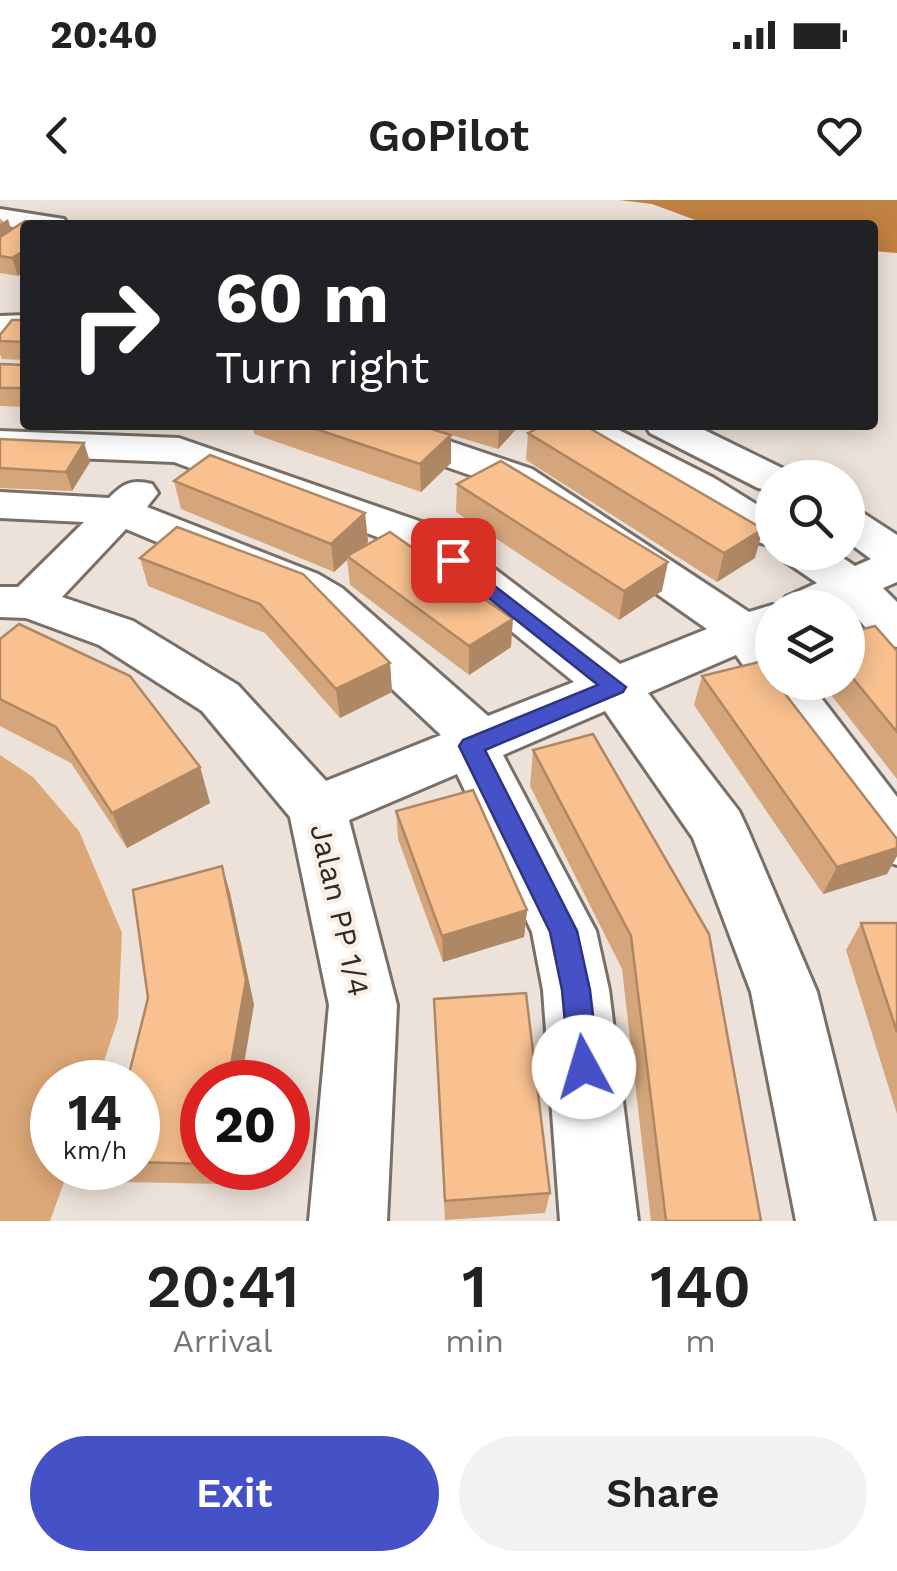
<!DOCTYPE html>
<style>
:root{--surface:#fff;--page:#f2f2f2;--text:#222;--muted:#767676;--accent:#4551c6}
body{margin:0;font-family:"Work Sans",sans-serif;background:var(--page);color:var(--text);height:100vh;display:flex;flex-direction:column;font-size:38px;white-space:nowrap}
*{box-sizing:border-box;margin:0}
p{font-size:32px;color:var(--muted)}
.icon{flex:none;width:55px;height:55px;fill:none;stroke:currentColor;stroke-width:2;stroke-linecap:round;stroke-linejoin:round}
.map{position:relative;height:1021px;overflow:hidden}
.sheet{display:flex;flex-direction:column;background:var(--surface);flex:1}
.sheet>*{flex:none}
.guide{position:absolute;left:20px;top:20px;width:858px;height:210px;border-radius:10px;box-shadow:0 5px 25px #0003;background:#202124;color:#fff;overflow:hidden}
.controls{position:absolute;left:755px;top:260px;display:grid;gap:20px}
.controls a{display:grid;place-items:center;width:110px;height:110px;border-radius:50%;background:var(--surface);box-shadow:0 5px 25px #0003;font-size:50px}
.speed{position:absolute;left:30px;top:860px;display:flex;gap:20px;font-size:50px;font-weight:700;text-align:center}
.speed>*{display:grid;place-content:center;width:130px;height:130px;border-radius:50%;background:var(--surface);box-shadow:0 5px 25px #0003;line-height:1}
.speed small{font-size:25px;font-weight:400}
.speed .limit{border:15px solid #d22;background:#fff;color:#111}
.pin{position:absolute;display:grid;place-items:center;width:85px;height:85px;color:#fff;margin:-42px;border-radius:20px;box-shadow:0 5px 15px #0006}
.me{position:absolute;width:110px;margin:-55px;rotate:354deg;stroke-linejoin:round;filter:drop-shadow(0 0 8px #0008)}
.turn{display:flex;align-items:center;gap:35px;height:210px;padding:0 30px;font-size:45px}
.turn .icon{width:130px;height:130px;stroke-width:2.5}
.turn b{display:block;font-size:70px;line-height:85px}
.eta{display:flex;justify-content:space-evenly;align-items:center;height:170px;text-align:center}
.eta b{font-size:60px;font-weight:600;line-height:70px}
.cta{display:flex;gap:20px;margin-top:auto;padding:20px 30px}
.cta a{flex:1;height:115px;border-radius:60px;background:var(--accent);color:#fff;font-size:40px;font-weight:600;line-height:115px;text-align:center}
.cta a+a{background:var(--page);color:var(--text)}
.status{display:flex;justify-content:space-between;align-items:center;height:70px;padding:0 50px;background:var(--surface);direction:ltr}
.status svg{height:28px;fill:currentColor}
header{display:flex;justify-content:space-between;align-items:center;height:130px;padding:0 30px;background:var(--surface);font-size:45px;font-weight:600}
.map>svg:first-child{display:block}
.green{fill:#dda877}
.water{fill:#c28242}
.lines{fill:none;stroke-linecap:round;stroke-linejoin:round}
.minor-casing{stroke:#786f67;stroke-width:6}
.minor{fill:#fff;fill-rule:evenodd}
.wall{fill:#d5a67b}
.shaded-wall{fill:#ae8764}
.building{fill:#f8c18f;stroke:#ae8764;stroke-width:2.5}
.route{fill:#4551c6;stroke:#2d3581;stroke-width:2.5}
.labels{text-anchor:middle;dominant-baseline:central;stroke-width:9;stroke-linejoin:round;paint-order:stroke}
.street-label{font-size:30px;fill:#2e2a27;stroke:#faefe6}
</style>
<div class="status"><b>20:40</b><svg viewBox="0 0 49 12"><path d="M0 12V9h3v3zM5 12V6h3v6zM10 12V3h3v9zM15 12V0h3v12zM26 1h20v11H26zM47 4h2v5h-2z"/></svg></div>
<header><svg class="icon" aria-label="back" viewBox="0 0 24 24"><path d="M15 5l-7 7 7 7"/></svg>GoPilot<svg class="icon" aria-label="heart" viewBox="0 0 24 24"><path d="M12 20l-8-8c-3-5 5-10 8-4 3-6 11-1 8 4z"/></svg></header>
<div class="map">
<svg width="897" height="1021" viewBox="0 0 897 1021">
<rect width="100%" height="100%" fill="#ede2d9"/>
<path class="green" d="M 0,555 L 33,577 L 79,631 L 122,733 L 118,819 L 97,882 L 52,882 L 52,968 L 69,968 L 50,1021 L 0,1021 Z"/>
<path class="water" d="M 619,0 L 897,0 L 897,53 L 873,51 L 872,25 L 709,25 L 652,4 Z"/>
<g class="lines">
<g class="minor-casing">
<path id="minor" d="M 0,9 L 64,19 L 68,25 L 25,25 L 25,29 L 0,25 Z
M 25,115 L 25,135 L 0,136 L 0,116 Z
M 345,225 L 402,225 L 532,269 L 749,412 L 772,405 L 780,407 L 786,397 L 817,383 L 786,362 L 780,352 L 834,352 L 855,366 L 871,359 L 848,342 L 848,309 L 863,313 L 897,335 L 897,382 L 883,388 L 897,402 L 897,447 L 880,443 L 846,406 L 772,408 L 772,482 L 809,482 L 897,597 L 897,665 L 876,658 L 736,455 L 648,493 L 739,611 L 747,628 L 817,792 L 874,1021 L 796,1021 L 751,792 L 693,638 L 605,511 L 503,555 L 596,731 L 609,790 L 638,1021 L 560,1021 L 543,790 L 532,732 L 457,574 L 349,620 L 397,805 L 387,1021 L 309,1021 L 329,805 L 290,617 L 202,511 L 99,445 L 26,418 L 0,417 L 0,387 L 18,387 L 84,322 L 0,318 L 0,292 L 109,298 C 123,283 132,279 152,284 L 158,293 L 147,307 L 318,374 L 342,388 L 488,516 L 574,482 L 410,349 L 174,262 L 0,255 L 0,231 L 179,238 L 442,329 L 620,464 L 707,429 L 504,287 L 350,233 ZM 126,329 L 286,396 L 308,410 L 441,535 L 326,581 L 238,485 L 133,421 L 62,397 Z
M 560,225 L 609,225 L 714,278 L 772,314 L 772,346 L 757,342 L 684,296 L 565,233 Z
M 645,225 L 694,225 L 786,270 L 791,278 L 772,278 L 772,291 L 758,288 L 650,233 Z"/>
</g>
<use href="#minor" class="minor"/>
</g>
<path class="wall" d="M 0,18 L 11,30 L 25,25 L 25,70 L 18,76 L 0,73 Z
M 25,120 L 25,160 L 2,159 L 0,154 L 0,135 Z
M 0,164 L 25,165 L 25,207 L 0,206 Z
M 253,225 L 520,225 L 498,249 L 422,226 L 451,235 L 451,263 L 421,292 L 254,234 Z
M 528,233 L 755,358 L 717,382 L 526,260 Z
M 0,239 L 84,243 L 90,262 L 72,291 L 0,288 Z
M 174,281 L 365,313 L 368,342 L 360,349 L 511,447 L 469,475 L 350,385 L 347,360 L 334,372 L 181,309 Z
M 457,284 L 662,391 L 619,420 L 456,312 Z
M 177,327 L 390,463 L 392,492 L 340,518 L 265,433 L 148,386 L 140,358 Z
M 848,433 L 897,451 L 897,579 L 821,482 L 848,482 Z
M 0,439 L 200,567 L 210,603 L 127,648 L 71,563 L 0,526 Z
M 702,476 L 897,639 L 897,656 L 887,674 L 823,694 L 694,505 Z
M 593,534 L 761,1021 L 651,1021 L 622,769 L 530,586 L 533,550 Z
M 396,611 L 527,710 L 524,737 L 443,762 L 398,639 Z
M 222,666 L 230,693 L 254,805 L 202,882 L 202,968 L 226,968 L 223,984 L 123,982 L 112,968 L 138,968 L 138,882 Z
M 861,723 L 897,723 L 897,914 L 846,750 Z
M 434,799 L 550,993 L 545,1013 L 445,1020 Z"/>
<path class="shaded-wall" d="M 8,19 L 13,36 L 0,44 L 0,24 Z
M 25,50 L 25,70 L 18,76 L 12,58 Z
M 499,225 L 520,225 L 498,249 Z
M 451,235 L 451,263 L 421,292 L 420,264 Z
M 84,243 L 90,262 L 72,291 L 66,272 Z
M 365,313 L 368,342 L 350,358 L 347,356 L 347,360 L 334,372 L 331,344 Z
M 763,329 L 755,358 L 717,382 L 724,353 Z
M 668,362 L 662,391 L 619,420 L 624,391 Z
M 513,419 L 511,447 L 469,475 L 469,446 Z
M 390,463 L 392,492 L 340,518 L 336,489 Z
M 200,567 L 210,603 L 127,648 L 112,613 Z
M 897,648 L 897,656 L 887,674 L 823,694 L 837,667 Z
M 222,666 L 230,693 L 254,805 L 241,882 L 228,882 Z
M 527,710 L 524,737 L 443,762 L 442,736 Z
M 215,968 L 226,968 L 223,984 Z"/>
<path class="building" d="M 25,21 L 53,25 L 25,25 L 25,50 L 12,58 L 0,56 L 0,37 Z
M 12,120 L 25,120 L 25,142 L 0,141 L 0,135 Z
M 0,164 L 25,165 L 25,188 L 0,188 Z
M 304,225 L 418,225 L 451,235 L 420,264 Z
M 544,225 L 584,225 L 763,329 L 724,353 L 528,233 Z
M 0,239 L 84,243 L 66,272 L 0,268 Z
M 210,255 L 365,313 L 331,344 L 174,281 Z
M 501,261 L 668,362 L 624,391 L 457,284 Z
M 177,327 L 303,374 L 390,463 L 336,489 L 260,404 L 140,358 Z
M 390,332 L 513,419 L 469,446 L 347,356 Z
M 19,424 L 130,476 L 200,567 L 112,613 L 56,527 L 0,499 L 0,439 Z
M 875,426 L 897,451 L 897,532 L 848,472 L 848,433 Z
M 759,462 L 772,479 L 772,482 L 776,482 L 897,639 L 897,648 L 837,667 L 702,476 Z
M 593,534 L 709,734 L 761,1021 L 666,1021 L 631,736 L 533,550 Z
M 473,590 L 527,710 L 442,736 L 396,611 Z
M 222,666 L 246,780 L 228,882 L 202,882 L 202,964 L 138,962 L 138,882 L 127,882 L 148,798 L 133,690 Z
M 861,723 L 897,723 L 897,832 Z
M 526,793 L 550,993 L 445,1001 L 434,799 Z"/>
<path class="route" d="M 453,354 L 626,487 L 623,492 L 485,550 L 577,731 L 590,790 L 599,867 L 595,878 L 584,882 L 573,878 L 569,867 L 562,790 L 550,732 L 459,546 L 463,540 L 598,485 L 446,364 L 446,356 Z"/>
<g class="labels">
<g class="street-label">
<text transform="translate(340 710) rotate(77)">Jalan PP 1/4</text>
</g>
</g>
</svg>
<div class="controls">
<a><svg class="icon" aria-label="search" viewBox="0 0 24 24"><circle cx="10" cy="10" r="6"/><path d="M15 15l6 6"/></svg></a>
<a><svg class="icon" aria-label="layers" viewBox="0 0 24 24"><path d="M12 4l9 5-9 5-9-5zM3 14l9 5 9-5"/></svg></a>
</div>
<div class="speed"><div>14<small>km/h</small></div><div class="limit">20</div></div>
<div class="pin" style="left:453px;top:360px;background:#d93025"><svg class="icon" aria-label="arrive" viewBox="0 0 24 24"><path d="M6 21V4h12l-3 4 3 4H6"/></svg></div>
<svg class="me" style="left:584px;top:867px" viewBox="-20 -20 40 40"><circle r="19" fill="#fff"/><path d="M0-13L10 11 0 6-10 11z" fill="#4551c6"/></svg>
<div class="guide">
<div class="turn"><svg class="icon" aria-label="right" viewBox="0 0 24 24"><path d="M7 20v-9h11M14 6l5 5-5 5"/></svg><div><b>60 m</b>Turn right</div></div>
</div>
</div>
<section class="sheet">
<div class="eta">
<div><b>20:41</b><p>Arrival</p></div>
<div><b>1</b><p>min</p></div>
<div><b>140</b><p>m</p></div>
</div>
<div class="cta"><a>Exit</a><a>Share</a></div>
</section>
